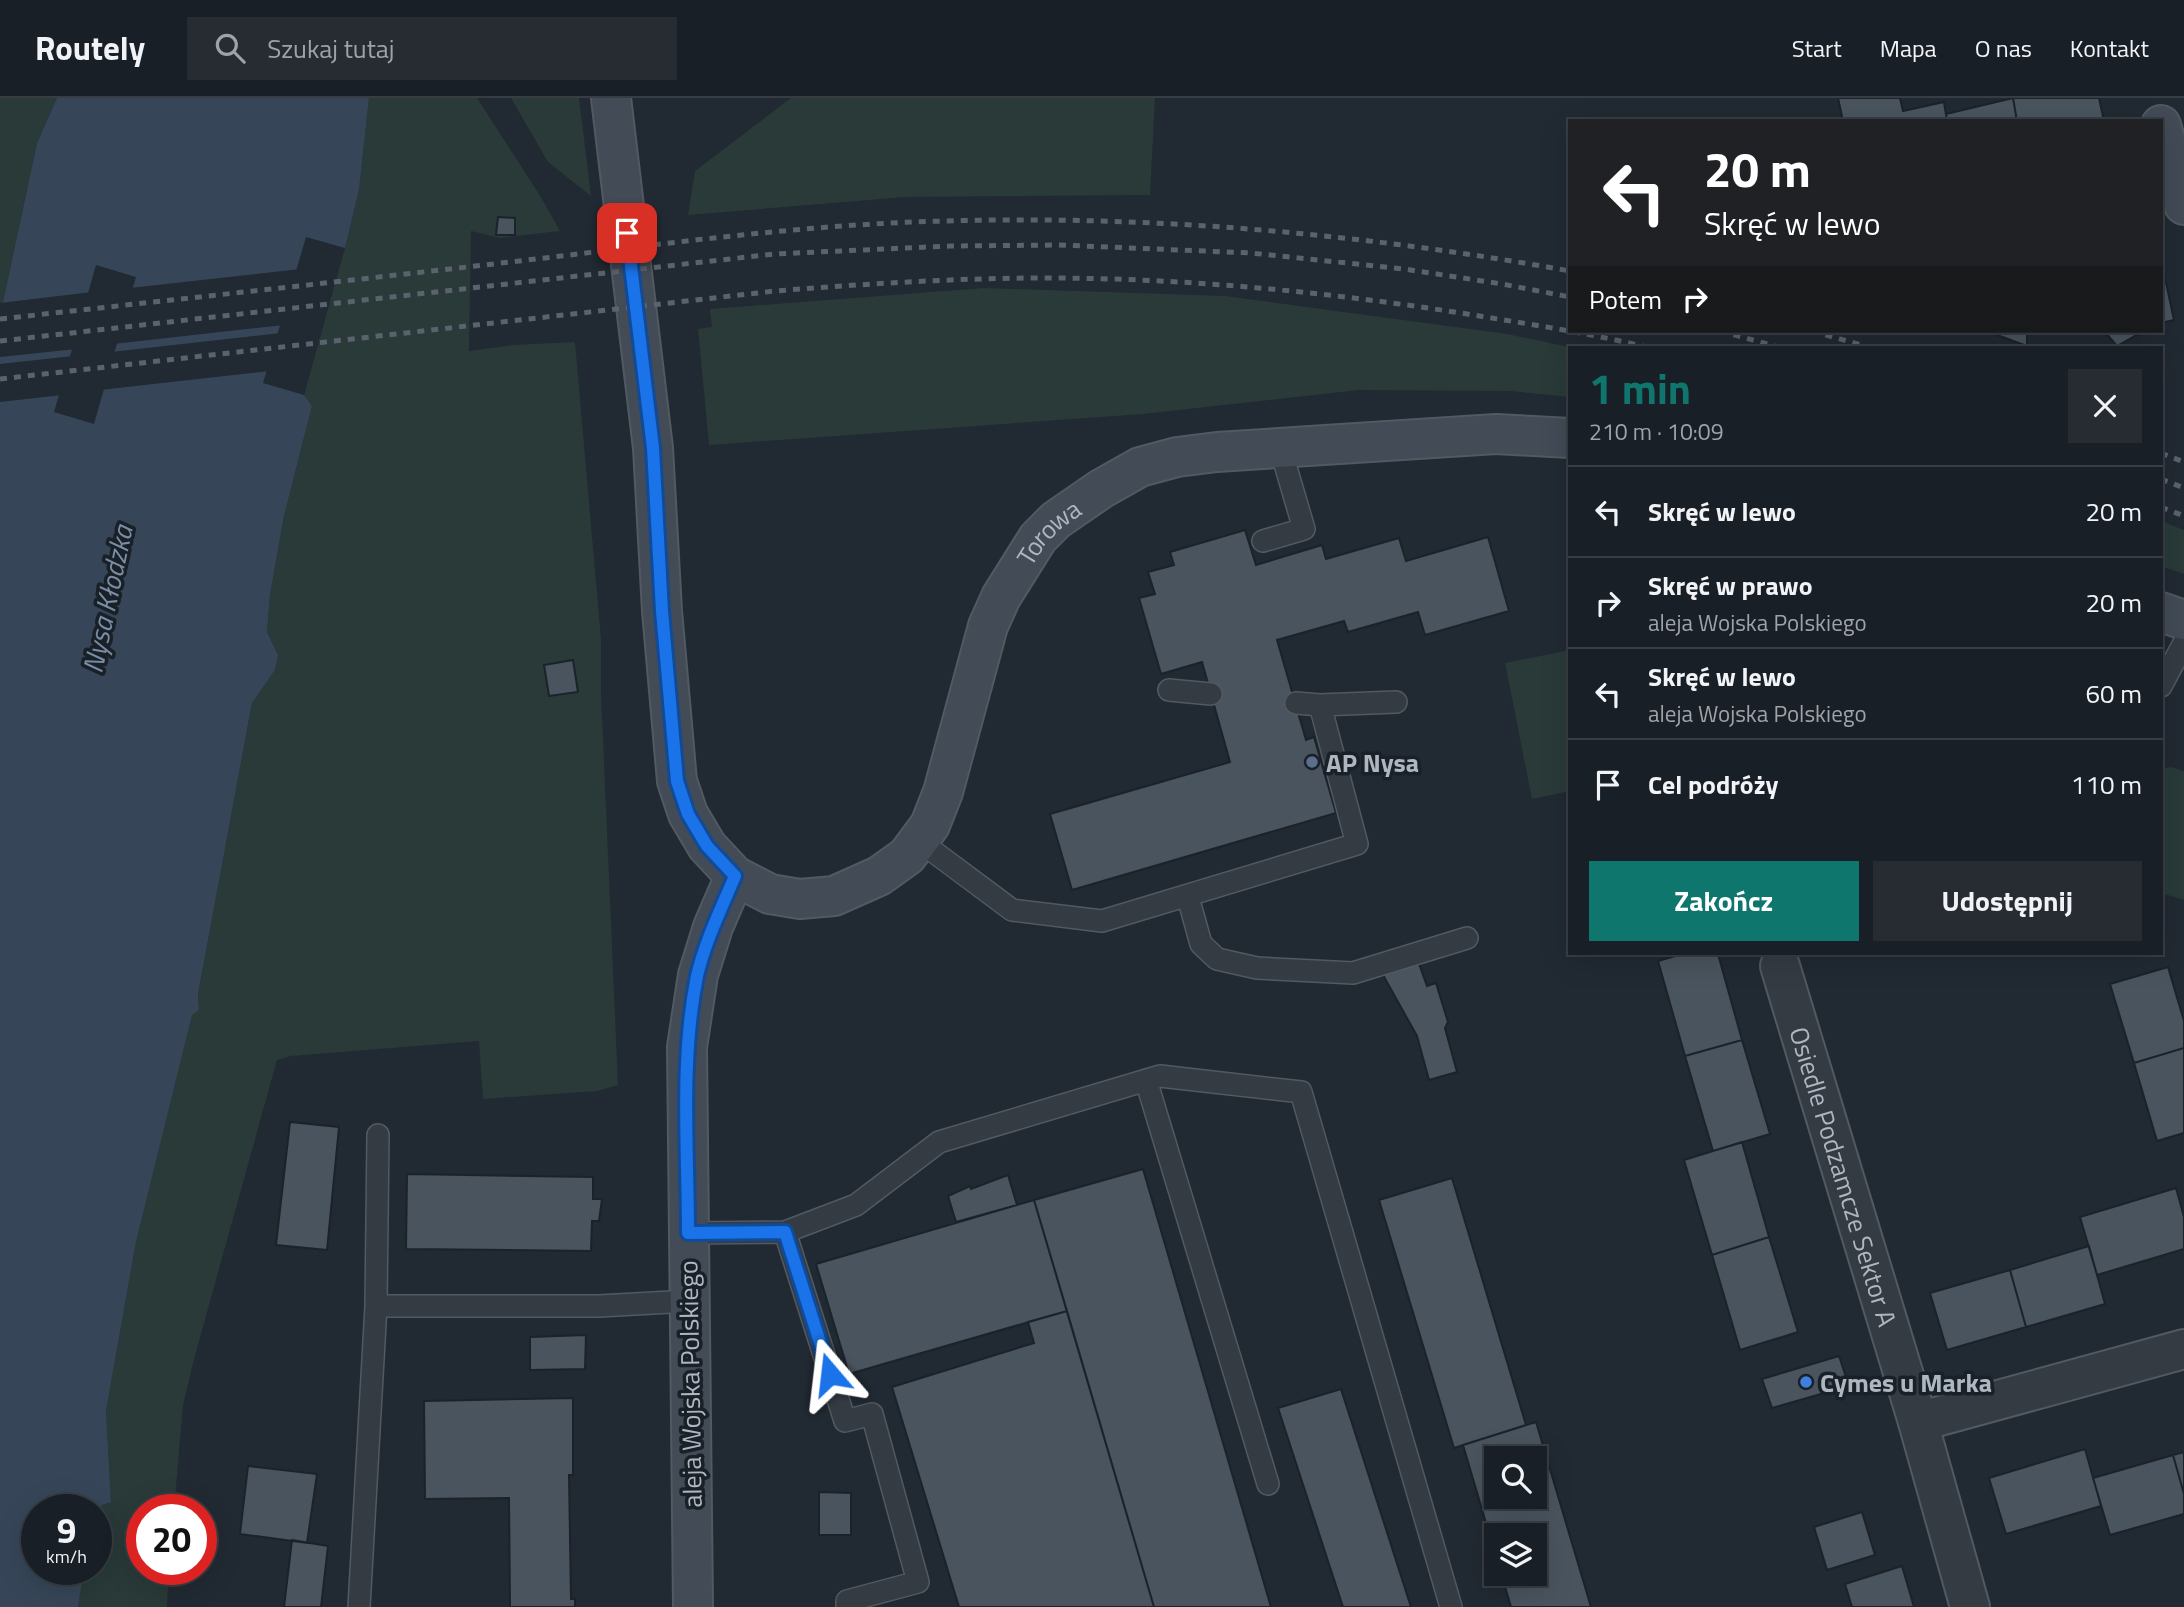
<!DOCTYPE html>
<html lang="pl">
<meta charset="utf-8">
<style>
:root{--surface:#191f26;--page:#262c32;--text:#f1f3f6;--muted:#9fa2a7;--line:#373d43;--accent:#0f766e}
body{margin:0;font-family:"Titillium Web",sans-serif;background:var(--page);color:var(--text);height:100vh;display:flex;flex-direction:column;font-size:26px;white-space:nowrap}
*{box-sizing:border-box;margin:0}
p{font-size:23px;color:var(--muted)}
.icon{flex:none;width:38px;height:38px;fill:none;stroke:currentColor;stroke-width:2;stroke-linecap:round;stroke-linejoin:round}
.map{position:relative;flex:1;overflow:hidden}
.side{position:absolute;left:1568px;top:248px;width:595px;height:609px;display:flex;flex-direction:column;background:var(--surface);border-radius:0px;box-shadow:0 7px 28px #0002,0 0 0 2px var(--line)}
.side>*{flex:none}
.top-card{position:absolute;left:1568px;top:21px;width:595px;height:214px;border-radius:0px;box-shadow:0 7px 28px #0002,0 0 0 2px var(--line);background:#202124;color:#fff;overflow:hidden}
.buttons{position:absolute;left:1484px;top:1348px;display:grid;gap:14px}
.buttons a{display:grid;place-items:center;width:63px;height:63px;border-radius:0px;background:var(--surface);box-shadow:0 7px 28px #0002,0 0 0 2px var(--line);font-size:35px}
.speed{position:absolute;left:21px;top:1396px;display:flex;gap:14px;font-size:35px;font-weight:700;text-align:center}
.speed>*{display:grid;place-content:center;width:91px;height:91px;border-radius:50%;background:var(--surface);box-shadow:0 7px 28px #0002,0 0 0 2px var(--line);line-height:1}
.speed small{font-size:18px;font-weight:400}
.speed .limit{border:10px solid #d22;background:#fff;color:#111}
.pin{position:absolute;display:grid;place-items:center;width:60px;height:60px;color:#fff;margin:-30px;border-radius:14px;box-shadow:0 4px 10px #0006}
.me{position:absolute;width:77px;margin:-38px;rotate:343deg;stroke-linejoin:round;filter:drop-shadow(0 0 5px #0008)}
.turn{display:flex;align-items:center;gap:24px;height:147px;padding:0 21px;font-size:32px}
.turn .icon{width:91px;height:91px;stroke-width:2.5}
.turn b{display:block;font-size:49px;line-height:60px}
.then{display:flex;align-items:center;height:66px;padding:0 21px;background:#0003;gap:14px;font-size:26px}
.round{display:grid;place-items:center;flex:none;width:74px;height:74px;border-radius:0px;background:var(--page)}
.overview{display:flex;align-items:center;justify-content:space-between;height:119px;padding:0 21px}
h1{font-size:42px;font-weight:700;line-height:52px;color:var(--accent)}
.primary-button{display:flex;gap:14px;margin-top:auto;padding:14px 21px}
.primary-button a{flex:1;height:80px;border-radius:0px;background:var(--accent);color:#fff;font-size:28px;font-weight:700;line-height:80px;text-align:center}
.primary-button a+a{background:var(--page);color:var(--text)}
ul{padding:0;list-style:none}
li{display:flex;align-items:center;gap:21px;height:91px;padding:0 21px;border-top:2px solid var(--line)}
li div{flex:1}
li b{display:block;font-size:26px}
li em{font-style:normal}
header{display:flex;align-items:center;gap:42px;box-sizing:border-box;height:98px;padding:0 35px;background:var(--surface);border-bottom:2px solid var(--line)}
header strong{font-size:33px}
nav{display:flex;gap:38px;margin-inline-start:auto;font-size:24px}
.search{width:490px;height:63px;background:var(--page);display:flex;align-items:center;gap:18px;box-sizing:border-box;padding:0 24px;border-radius:0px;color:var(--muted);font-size:26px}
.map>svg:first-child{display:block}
.green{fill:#293a39}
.water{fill:#364658;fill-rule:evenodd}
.pier{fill:#212932}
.building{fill:#49545e;stroke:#1b222a;stroke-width:2;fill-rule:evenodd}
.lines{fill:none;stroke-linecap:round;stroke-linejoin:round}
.lane-casing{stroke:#515961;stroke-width:24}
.street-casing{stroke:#515961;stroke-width:42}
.secondary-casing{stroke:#515961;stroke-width:42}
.lane{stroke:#343b43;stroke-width:21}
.street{stroke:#343b43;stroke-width:38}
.secondary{stroke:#424b56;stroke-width:38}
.rail{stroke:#5a626d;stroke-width:5;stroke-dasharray:7 7;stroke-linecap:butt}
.route-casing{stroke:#114b97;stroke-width:18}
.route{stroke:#1a73e8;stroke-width:12}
.service-dot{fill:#5c6f8a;stroke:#1a2028;stroke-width:2.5}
.shop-dot{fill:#3f7fe0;stroke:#1a2028;stroke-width:2.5}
.labels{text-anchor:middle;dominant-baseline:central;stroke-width:7;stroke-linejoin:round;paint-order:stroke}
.street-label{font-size:26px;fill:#aeb6c0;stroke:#1a2028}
.poi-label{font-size:26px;font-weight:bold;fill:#aeb6c0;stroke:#1a2028;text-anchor:start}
.water-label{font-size:28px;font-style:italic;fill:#798ea6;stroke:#1a2028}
</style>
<header>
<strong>Routely</strong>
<div class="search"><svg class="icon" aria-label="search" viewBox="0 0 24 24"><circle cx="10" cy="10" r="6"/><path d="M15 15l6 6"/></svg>Szukaj tutaj</div>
<nav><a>Start</a><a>Mapa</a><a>O nas</a><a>Kontakt</a></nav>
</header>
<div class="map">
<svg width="2184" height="1509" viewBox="0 0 2184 1509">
<rect width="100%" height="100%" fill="#212932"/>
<path class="green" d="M 0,0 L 57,0 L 37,45 L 0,218 Z
M 369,0 L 477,0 L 541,99 L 560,133 L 500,140 L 471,133 L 469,253 L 513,247 L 575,244 L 601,541 L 601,595 L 618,987 L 597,993 L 483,1001 L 479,943 L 291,958 L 277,962 L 194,1261 L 183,1307 L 174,1412 L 142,1412 L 142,1472 L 169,1472 L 167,1509 L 78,1509 L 84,1472 L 96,1472 L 96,1423 L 102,1407 L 111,1404 L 106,1313 L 136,1144 L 192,916 L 199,912 L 198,896 L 252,605 L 275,572 L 278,557 L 267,534 L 270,497 L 284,418 L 312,308 L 304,297 L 345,150 L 359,92 Z
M 511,0 L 579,0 L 591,98 L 548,64 Z
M 791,0 L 1155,0 L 1150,97 L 905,99 L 688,117 L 695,73 Z
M 984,190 L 1225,198 L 1507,236 L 1574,250 L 1570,250 L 1570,299 L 1510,293 L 1359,292 L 1143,316 L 709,347 L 698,231 L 712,229 L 710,211 Z
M 2161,423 L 2184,432 L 2184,476 L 2161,468 Z
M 1570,552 L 1570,693 L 1532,701 L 1505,565 Z
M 2171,669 L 2184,673 L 2184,802 L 2161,795 L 2161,671 Z"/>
<path class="water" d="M 57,0 L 369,0 L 359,92 L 345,150 L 306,139 L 263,285 L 304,297 L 312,308 L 284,418 L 270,497 L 267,534 L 278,557 L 275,572 L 252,605 L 198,896 L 199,912 L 192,917 L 136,1144 L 106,1313 L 111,1404 L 102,1407 L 96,1423 L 96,1412 L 37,1412 L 37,1472 L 84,1472 L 78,1509 L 0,1509 L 0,218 L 37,45 ZM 96,167 L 136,179 L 94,326 L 54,314 Z"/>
<path class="pier" d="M 300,171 L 284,227 L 113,246 L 130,190 Z
M 92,194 L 76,251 L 0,259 L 0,205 Z
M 281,235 L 270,273 L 100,292 L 111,254 Z
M 73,258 L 62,297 L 0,304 L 0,266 Z"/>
<path class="building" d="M 1838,0 L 1900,0 L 1903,13 L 1944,4 L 1947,23 L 1843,23 Z
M 2013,0 L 2099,0 L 2104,23 L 2017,23 Z
M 2013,0 L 2017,23 L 1947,23 L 1946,16 Z
M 498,119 L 515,120 L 515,137 L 496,137 Z
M 2162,166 L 2174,222 L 2161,225 L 2161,166 Z
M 1986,233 L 2027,233 L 2027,248 Z
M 2104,233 L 2143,233 L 2143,236 L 2135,238 L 2117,248 Z
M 1245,432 L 1256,467 L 1322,447 L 1326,461 L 1399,440 L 1406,463 L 1488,439 L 1509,513 L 1425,537 L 1418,514 L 1348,534 L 1344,523 L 1277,542 L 1306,642 L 1314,639 L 1336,715 L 1072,792 L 1050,716 L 1230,664 L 1202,564 L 1161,576 L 1139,500 L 1155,496 L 1148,474 L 1174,467 L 1170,454 Z
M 573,562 L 578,594 L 549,598 L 544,567 Z
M 1682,856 L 1718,856 L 1742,942 L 1685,958 L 1658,863 Z
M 1418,863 L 1427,888 L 1436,885 L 1448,924 L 1445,930 L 1457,974 L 1429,982 L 1417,938 L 1383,877 L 1388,872 Z
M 2168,869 L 2184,923 L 2184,950 L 2134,965 L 2110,886 Z
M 1742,942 L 1770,1036 L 1713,1053 L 1685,958 Z
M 2184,950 L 2184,1035 L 2157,1043 L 2134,965 Z
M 290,1024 L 339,1029 L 327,1152 L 276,1147 Z
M 1742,1044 L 1769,1139 L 1712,1157 L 1684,1062 Z
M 1143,1071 L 1271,1509 L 1154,1509 L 1034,1102 Z
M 407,1076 L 593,1079 L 593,1101 L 602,1101 L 599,1123 L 592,1123 L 591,1153 L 406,1151 Z
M 1008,1077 L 1017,1107 L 956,1124 L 948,1098 L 970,1088 L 971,1091 Z
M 1452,1080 L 1526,1327 L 1454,1350 L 1379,1102 Z
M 2176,1090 L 2184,1119 L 2184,1151 L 2097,1177 L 2080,1119 Z
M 1034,1102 L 1067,1213 L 849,1276 L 816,1166 Z
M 1769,1139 L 1798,1234 L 1740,1252 L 1712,1157 Z
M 2089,1148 L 2105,1206 L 2026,1229 L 2010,1172 Z
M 2010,1172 L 2026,1229 L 1947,1252 L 1930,1195 Z
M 1067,1213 L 1154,1509 L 959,1509 L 892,1289 L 1034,1245 L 1028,1224 Z
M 586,1237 L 585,1271 L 530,1272 L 530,1239 Z
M 1839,1258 L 1849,1288 L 1772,1310 L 1762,1281 Z
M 1341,1291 L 1411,1509 L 1343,1509 L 1278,1310 Z
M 573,1300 L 573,1377 L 569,1377 L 571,1501 L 575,1501 L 575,1509 L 510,1509 L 509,1400 L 425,1401 L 424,1303 Z
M 1536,1324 L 1591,1509 L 1511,1509 L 1501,1475 L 1535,1475 L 1535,1437 L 1496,1437 L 1496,1459 L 1463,1347 ZM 1496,1360 L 1535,1360 L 1535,1398 L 1496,1398 Z
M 2085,1351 L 2101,1408 L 2006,1436 L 1989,1380 Z
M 2184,1354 L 2184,1396 L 2173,1357 Z
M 2173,1357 L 2184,1396 L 2184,1416 L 2110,1437 L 2093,1380 Z
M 248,1368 L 317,1376 L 307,1445 L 240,1436 Z
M 819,1394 L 851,1395 L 851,1437 L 819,1437 Z
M 1862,1414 L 1875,1457 L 1827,1472 L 1814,1429 Z
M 292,1442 L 328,1448 L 321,1509 L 284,1509 Z
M 1902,1468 L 1914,1509 L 1852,1509 L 1845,1486 Z"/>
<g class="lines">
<g class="lane-casing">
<path id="lane" d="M 1263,443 L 1304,431 L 1280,349
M 2161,588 L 2184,545
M 1169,592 L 1211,596
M 1296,605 L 1320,607
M 918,742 L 1012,812 L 1102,823 L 1357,746 L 1320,607 L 1396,604
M 1188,799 L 1201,846 L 1217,861 L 1257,870 L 1353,875 L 1467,840
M 1146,982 L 1268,1386
M 688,1135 L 785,1134
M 376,1208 L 378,1037
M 359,1509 L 376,1208 L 599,1208 L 689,1203
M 847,1509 L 847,1503 L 918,1484 L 872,1316 L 845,1323 L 785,1134 L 856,1107 L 939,1044 L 1160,978 L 1301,994 L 1451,1509"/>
</g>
<g class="street-casing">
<g id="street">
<path id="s1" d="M 1780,868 L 1918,1324 L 1970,1509"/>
<path d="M 1918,1324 L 2184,1251"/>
</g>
</g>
<g class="secondary-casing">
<g id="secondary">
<path id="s2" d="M 611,0 L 653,350 L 662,513 L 677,683 L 688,716 L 707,748 L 735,778 L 770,796 L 800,801 L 834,798 L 879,778 L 907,758 L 930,727 L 943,694 L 988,528 L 1001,499 L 1038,440 L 1056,422 L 1101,391 L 1140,369 L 1177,359 L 1217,354 L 1496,336 L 1570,340"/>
<path d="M 2161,27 L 2184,107"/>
<path d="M 2161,514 L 2184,522"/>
<path d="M 693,1509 L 687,949 L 698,877 L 713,829 L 735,778"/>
</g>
</g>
<use href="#lane" class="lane"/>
<use href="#street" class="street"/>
<use href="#secondary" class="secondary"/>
<path class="rail" d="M 0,221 C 179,201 357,182 536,161 C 672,145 809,126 946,123 C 1156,117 1364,136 1570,173
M 1720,233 L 1782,250
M 1812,233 L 1872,250
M 0,243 L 774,156 L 950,148 L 1059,147 L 1251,155 L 1404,171 L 1502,186 L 1570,199
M 0,281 L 775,193 C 865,186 955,180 1045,180 C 1186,180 1328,194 1467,216 C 1528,226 1590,235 1650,250
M 2161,355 L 2184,364
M 2161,381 L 2184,390
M 2161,409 L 2184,418"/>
</g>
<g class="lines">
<g class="route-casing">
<path id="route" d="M 627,135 L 653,350 L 662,513 L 677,683 L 688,716 L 707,748 L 735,778 C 721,811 705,844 697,878 C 680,962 688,1050 688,1135 L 785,1134 L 830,1276"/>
</g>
<use href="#route" class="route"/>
</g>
<circle class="service-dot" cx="1312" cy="664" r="7"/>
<circle class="shop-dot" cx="1806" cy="1284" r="7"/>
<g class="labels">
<g class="street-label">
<text stroke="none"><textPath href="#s2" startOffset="1346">Torowa</textPath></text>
<text stroke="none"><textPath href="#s1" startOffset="220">Osiedle Podzamcze Sektor A</textPath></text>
<text transform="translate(690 1286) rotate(-91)">aleja Wojska Polskiego</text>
</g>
<g class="poi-label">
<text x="1326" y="664">AP Nysa</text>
<text x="1820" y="1284">Cymes u Marka</text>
</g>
<g class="water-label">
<text transform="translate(107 501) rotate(-78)">Nysa Kłodzka</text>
</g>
</g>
</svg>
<div class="buttons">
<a><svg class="icon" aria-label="search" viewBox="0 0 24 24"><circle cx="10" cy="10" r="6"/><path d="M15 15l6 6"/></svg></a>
<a><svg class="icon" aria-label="layers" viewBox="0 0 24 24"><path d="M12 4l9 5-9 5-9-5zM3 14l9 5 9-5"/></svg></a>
</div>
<div class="speed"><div>9<small>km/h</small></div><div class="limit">20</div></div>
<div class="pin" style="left:627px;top:135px;background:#d93025"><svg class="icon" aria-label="arrive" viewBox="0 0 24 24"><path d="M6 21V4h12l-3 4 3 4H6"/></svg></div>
<svg class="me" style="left:830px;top:1276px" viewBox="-20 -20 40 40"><path d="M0-17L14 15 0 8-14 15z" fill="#1a73e8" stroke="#fff" stroke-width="4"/></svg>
<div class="top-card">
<div class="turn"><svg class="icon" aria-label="left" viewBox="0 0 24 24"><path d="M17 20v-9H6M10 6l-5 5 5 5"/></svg><div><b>20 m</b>Skręć w lewo</div></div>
<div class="then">Potem<svg class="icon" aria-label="right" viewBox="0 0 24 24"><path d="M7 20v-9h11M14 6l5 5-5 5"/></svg></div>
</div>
<section class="side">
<div class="overview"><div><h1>1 min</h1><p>210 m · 10:09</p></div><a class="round"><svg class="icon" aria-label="close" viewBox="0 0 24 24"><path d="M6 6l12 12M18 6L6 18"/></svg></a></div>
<ul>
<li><svg class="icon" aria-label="left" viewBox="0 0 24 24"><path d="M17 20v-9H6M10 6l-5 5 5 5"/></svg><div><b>Skręć w lewo</b></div><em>20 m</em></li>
<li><svg class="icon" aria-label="right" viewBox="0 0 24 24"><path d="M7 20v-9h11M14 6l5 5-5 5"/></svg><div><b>Skręć w prawo</b><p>aleja Wojska Polskiego</p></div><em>20 m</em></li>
<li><svg class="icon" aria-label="left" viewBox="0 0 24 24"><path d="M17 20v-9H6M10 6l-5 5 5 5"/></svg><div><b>Skręć w lewo</b><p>aleja Wojska Polskiego</p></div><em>60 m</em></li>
<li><svg class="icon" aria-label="arrive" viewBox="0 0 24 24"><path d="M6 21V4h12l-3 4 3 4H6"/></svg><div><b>Cel podróży</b></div><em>110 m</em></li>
</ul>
<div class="primary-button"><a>Zakończ</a><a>Udostępnij</a></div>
</section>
</div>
